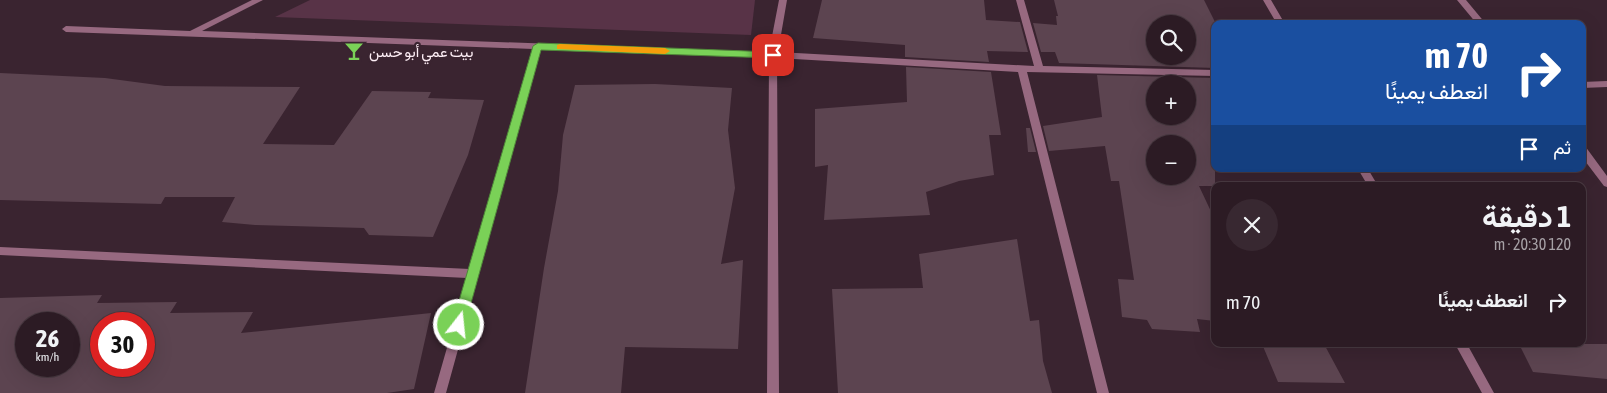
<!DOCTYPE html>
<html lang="ar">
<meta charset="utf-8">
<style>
:root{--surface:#2c1b24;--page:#382831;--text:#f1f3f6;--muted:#a6a1a6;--line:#483941}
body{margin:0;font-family:"Asap Condensed",Vazirmatn,sans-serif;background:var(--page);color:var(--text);direction:rtl;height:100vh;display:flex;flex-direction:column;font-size:19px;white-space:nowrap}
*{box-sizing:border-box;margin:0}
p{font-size:16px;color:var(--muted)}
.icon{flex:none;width:28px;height:28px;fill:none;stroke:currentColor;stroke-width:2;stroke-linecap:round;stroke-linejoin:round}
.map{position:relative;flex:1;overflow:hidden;direction:ltr}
.drawer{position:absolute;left:1211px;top:182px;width:375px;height:165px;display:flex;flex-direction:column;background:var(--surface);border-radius:10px;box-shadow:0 5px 20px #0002,0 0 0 1px var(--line);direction:rtl}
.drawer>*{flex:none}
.top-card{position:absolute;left:1211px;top:20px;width:375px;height:152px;border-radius:10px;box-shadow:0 5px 20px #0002,0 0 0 1px var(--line);direction:rtl;background:#1a4fa0;color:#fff;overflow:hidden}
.fabs{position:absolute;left:1146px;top:15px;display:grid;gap:10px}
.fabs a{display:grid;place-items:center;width:50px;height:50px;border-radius:50%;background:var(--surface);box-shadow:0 5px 20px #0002,0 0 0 1px var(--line);font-size:25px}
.speed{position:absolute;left:15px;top:312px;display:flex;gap:10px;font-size:25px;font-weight:700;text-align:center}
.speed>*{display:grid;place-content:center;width:65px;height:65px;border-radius:50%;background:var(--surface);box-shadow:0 5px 20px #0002,0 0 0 1px var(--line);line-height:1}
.speed small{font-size:12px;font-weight:400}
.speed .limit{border:8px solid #d22;background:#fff;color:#111}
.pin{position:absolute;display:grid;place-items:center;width:42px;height:42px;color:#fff;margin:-21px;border-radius:10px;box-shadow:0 2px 8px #0006}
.me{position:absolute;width:55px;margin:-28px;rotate:16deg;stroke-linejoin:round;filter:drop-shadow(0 0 4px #0008)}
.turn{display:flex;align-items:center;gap:18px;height:105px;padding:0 15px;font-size:22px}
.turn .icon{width:65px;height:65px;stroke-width:2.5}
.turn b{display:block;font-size:35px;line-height:42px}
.then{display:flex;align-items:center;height:48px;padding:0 15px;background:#0003;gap:10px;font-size:19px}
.round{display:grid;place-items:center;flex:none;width:52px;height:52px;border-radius:26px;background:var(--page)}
.head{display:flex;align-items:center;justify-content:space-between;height:85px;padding:0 15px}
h1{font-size:30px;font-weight:700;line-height:38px}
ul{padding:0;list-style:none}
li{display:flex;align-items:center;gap:15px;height:70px;padding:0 15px}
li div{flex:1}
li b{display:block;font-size:19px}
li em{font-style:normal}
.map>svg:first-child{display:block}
.green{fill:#583347}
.building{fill:#5c4450;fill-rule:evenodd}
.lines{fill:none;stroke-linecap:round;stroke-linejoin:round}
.minor{fill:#976980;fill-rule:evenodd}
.route{fill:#7ad157;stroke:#4f8839}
.slow{fill:#f59e0b}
.labels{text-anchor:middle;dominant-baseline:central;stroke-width:4.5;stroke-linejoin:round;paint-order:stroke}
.poi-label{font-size:15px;fill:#fdeef5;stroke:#3a2430;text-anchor:start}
</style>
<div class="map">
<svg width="1607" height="393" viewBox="0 0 1607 393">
<rect width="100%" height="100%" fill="#3a2430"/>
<path class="green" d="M 310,0 L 755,0 L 751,35 L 275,17 Z"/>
<path class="building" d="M 822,0 L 984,0 L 986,20 L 1020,22 L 1028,52 L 987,51 L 989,62 L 905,57 L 905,45 L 813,38 Z
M 1054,0 L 1204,0 L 1215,22 L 1215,68 L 1059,63 L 1055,52 L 1041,52 L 1033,23 L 1057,25 L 1056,16 L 1058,16 ZM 1155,24 L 1188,24 L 1188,56 L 1155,56 Z
M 906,67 L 991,72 L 1001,135 L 989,135 L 994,175 L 959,181 L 926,192 L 930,215 L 824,220 L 828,165 L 815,167 L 815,109 L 907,102 Z
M 0,73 L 105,78 L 165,86 L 300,87 L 263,144 L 334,145 L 372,91 L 431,92 L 428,98 L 484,100 L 468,155 L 433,237 L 369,235 L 364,228 L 255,225 L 222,222 L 235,197 L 165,197 L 161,204 L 0,200 Z
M 1097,75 L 1215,78 L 1215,186 L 1199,186 L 1215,220 L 1215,321 L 1197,319 L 1200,332 L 1152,329 L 1147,320 L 1122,317 L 1118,279 L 1134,280 L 1119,181 L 1111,181 L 1105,146 L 1049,151 L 1043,126 L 1102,117 ZM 1155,84 L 1188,84 L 1188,116 L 1155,116 ZM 1155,144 L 1188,144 L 1188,176 L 1155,176 Z
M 655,84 L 732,88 L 728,130 L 735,188 L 721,264 L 743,260 L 738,349 L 625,347 L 621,393 L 525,393 L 544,268 L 558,191 L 563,135 L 575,85 Z
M 1026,128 L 1030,128 L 1036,152 L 1028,152 Z
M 1017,239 L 1030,321 L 1039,320 L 1043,361 L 1052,393 L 838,393 L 832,289 L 923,288 L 919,254 Z
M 102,295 L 97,303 L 177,302 L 170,313 L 253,312 L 241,333 L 431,313 L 414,389 L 387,393 L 0,393 L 0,298 ZM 26,324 L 69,324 L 69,366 L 26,366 ZM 101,324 L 144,324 L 144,366 L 101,366 Z
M 1262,344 L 1324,344 L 1345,383 L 1278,382 Z
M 1519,344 L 1607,344 L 1607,379 L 1533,372 Z"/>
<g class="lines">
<path class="minor" d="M 252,0 L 263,0 L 202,31 L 769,52 L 779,0 L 787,0 L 778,52 L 1034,66 L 1016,0 L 1024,0 L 1043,66 L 1215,70 L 1215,76 L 1027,72 L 1109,393 L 1097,393 L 1018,72 L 777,58 L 779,393 L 767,393 L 769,58 L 541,49 L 446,393 L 434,393 L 467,278 L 0,255 L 0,247 L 470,269 L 533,49 L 66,32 L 62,29 L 66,26 L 190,31 Z
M 1263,0 L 1271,0 L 1285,24 L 1277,24 Z
M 1457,0 L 1466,0 L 1486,24 L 1477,24 Z
M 1607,81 L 1607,87 L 1582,88 L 1582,82 Z
M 1582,146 L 1585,146 L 1607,176 L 1607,187 L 1604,186 L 1582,157 Z
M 1358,169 L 1368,169 L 1378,186 L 1368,186 Z
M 1455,344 L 1467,344 L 1494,393 L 1482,393 Z"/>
</g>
<path class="route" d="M 538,43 L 773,52 L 778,55 L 773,58 L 541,50 L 465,325 L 463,329 L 459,331 L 454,329 L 452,325 L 533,46 Z"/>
<path class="slow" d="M 560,44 L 665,48 L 670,51 L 665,54 L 557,49 L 557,45 Z"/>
<defs>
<g id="bar-bare" transform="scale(1.5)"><path d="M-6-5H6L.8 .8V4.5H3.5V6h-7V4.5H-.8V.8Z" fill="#7ad157" stroke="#3a2430" stroke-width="2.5" paint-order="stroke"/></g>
</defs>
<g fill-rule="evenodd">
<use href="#bar-bare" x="354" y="51"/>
</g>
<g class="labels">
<g class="poi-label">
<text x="369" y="51">بيت عمي أبو حسن</text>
</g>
</g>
</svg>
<div class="fabs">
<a><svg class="icon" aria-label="search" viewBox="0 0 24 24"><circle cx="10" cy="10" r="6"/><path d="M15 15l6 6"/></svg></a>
<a>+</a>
<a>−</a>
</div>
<div class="speed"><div>26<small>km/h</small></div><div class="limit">30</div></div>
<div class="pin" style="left:773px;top:55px;background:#d93025"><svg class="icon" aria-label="arrive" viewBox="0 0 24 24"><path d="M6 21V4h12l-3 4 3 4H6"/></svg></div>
<svg class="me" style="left:459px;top:325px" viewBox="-20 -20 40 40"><circle r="17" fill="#7ad157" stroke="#fff" stroke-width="3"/><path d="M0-11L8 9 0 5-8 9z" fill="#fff"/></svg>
<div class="top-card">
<div class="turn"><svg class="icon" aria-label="right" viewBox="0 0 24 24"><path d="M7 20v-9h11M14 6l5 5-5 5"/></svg><div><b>70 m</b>انعطف يمينًا</div></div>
<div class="then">ثم<svg class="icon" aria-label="arrive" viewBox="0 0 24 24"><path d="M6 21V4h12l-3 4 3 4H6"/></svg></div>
</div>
<section class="drawer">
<div class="head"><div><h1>1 دقيقة</h1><p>120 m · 20:30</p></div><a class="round"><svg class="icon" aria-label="close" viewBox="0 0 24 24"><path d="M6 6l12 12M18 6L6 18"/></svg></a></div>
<ul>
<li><svg class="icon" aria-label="right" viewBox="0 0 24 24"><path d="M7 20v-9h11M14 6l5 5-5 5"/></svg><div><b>انعطف يمينًا</b></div><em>70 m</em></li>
</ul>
</section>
</div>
